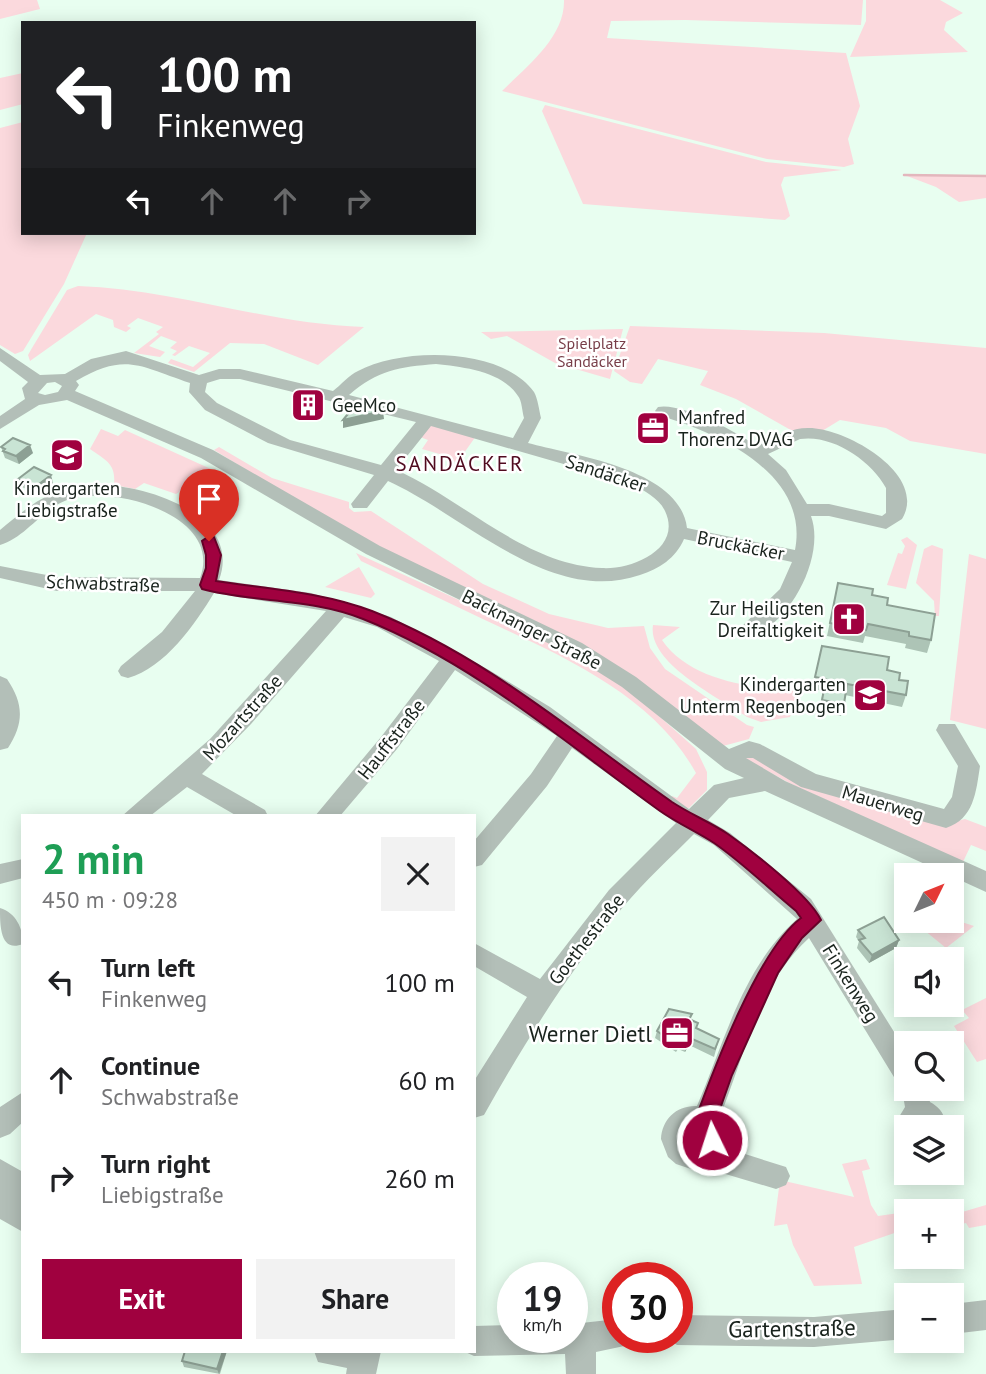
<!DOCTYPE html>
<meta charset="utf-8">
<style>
:root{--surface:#fff;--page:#f2f2f2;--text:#202124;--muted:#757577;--accent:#a0013f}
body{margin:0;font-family:"PT Sans",sans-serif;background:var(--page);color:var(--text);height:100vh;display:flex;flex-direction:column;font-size:26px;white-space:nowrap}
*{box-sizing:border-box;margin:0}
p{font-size:23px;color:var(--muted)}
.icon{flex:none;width:38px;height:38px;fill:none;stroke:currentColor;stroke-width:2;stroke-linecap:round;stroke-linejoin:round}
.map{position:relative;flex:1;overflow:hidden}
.details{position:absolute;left:21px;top:814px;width:455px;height:539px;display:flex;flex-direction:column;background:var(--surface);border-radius:0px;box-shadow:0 4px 18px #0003}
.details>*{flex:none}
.top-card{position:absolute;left:21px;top:21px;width:455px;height:214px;border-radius:0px;box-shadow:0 4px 18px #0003;background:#202124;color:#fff;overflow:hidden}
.needle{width:46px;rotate:47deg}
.controls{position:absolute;left:894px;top:863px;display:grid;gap:14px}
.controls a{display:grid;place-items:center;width:70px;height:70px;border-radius:0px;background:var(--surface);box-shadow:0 4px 18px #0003;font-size:35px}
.speed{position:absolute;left:497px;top:1262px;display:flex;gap:14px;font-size:35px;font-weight:700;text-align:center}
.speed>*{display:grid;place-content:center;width:91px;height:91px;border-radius:50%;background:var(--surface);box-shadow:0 4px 18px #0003;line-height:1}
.speed small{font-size:18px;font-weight:400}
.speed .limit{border:10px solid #d22;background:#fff;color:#111}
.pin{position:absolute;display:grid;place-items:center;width:60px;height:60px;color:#fff;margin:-72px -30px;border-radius:50% 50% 50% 0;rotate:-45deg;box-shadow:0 0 7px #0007}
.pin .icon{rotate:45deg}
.me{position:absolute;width:77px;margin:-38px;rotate:356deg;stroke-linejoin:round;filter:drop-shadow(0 0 5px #0008)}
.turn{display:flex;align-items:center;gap:24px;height:147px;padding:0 21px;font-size:32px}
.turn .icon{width:91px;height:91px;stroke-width:2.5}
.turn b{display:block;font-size:49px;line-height:60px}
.lanes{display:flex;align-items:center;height:66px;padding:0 21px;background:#0003;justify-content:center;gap:35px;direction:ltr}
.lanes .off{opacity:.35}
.round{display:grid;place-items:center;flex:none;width:74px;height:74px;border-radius:0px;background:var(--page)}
.headline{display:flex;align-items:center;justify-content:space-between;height:119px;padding:0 21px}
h1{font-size:42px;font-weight:600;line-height:52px;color:#1e9e55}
.action{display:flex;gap:14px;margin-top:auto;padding:14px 21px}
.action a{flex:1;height:80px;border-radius:0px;background:var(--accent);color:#fff;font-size:28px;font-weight:600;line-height:80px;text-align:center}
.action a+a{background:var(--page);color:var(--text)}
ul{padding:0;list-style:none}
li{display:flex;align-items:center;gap:21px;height:98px;padding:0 21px}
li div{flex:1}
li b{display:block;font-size:26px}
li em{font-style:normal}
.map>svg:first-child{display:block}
.green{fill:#fbd9dd}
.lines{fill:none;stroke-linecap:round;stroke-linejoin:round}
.stream{stroke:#e3b7bd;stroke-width:2.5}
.minor{fill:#b3bfb8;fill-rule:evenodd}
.wall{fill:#adc4b6}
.shaded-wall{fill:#8da094}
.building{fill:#c9e4d4;stroke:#8da094;stroke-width:2}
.route{fill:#a0013f;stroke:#680129;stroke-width:2}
.labels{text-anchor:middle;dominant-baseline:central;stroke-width:5;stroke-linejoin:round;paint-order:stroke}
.far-park-label{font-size:16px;fill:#783e49;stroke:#fff}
.poi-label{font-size:19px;fill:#19231d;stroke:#fff;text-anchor:start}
.street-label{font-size:19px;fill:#19231d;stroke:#fff}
.neighbourhood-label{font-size:21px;letter-spacing:2px;fill:#500b1f;stroke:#fff}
.near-poi-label{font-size:23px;fill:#19231d;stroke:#fff;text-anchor:end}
.near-street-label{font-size:23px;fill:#19231d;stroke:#fff}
</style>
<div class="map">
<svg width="986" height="1374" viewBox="0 0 986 1374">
<rect width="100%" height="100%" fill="#e8fef0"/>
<path class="green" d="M 0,0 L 37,0 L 40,9 L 0,19 Z
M 564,0 L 863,0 L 861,25 L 685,20 L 611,21 L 607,38 L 846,53 L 860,106 L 848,139 L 854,164 L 844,167 L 767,159 L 502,91 C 527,66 565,37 564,0 Z
M 866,0 L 940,0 L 963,13 L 946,22 L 944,30 L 968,52 L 850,57 L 866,21 Z
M 23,73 L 23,104 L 0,110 L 0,78 Z
M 545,105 L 766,162 L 842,170 L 784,177 L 781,185 L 790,216 L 785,220 L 583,204 L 542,111 Z
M 23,122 L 23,233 L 87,233 L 64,284 L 23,351 L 15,354 L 0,345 L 0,128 Z
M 948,175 L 986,177 L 986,198 L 959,202 L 936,187 L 907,176 Z
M 78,286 C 174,289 267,324 364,327 L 318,365 L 264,344 L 230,343 L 194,372 L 168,363 L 171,359 L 193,367 L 210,353 L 189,346 L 175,356 L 172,355 L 177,351 L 170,348 L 177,342 L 161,336 L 149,346 L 165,352 L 160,357 L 134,353 L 159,334 L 156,332 L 163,327 L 138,318 L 127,326 L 131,328 L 126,332 L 114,327 L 113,320 L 96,314 L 30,361 L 28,355 L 32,348 L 67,290 Z
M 630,326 L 824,333 L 986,348 L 986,454 L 910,441 L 886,428 L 840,420 L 822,431 L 796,433 L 736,399 L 700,385 L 708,371 L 658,359 L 642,384 L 630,382 L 614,371 Z
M 623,329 L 610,379 L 555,363 L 507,336 L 491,339 L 481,332 Z
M 434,425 L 476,436 L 457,463 L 443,455 L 422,449 L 428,440 L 420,437 L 426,428 Z
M 101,429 L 118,436 L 125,430 L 213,470 L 176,494 L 144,483 L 135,489 L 114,485 C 116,464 107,461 90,449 Z
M 219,447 L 272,478 L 349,502 L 349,508 L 354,512 L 371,511 L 483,584 L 549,614 L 608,628 L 644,626 L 650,648 L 665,669 L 747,725 L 754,727 L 749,739 L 723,746 L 630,675 L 361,540 L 214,450 Z
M 907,537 L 917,545 L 906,589 L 887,585 L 898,553 L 902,554 L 905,546 L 901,540 Z
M 932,545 L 943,549 L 939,616 L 935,616 L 934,601 L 916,583 L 924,549 Z
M 356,553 L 549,641 L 623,684 L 696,749 L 707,772 L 707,790 L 689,808 L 679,807 L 672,800 L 672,796 L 677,798 L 696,773 C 653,695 562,656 487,621 C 445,601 403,581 361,561 Z
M 969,554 L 986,559 L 986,729 L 950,720 Z
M 359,567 L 375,594 L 371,598 L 325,587 Z
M 653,625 L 680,627 L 662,640 C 690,681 752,688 798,691 L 790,717 L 761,722 L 747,717 C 718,697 647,663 653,625 Z
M 748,754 L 942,825 L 965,819 L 986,827 L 986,851 L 971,845 L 963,862 L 791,784 L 744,758 Z
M 952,919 L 974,926 L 946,948 L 913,921 Z
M 986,998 L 986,1059 L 977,1062 L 954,1026 L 969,1018 L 962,1010 Z
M 866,1159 L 870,1169 L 862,1171 L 871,1205 L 878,1216 L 906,1212 L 906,1229 L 854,1247 L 862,1284 L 814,1286 L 793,1245 L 787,1224 L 774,1226 L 780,1180 L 854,1197 L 842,1164 Z
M 986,1205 L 986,1225 L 969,1228 L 966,1223 L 952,1226 L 952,1215 Z"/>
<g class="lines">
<path class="stream" d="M 904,175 L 986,176"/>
<path class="minor" d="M 0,348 L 40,375 L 65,374 L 91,359 L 126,351 L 199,375 L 219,369 L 240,369 L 333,391 C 341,385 349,375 358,371 C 402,347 502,347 534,392 C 538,399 539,410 541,418 L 528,443 C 576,456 680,469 687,528 L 795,550 C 810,473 716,432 658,415 L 655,411 L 658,407 C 681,402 737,432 757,446 C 773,438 790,428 808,428 C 844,427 929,474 902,519 L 886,529 L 829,516 L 811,516 C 826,557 789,627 746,639 L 736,632 L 780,589 L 792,562 L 684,539 C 676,558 659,569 640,575 C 550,606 464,515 388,481 L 367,508 L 353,508 L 351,504 L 374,475 L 268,443 L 205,410 L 189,392 L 190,383 C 139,366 126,352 76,381 L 79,385 L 75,391 L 213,450 L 380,546 L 582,643 L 636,677 L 729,749 L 749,741 L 760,744 L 816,774 L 944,809 L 952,797 L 958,766 L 936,730 L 939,724 L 955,724 L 980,766 C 976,792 974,819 946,828 L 801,787 L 753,758 L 746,758 L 785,781 L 986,871 L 986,892 L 765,791 L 729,798 L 708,820 L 730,833 L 811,899 L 906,1051 L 906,1088 L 926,1088 L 930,1102 C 939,1107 948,1116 943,1127 L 906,1129 L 899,1117 L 905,1107 L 901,1084 L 897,1082 L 809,938 C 758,984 744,1058 719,1119 L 725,1135 L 723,1147 L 786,1167 L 790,1176 L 786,1185 L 776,1189 L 702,1167 L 691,1169 L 676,1164 L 668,1157 L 661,1139 C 662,1119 677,1105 697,1106 C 725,1041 742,968 797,919 L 714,845 L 694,834 C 670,858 645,881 623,907 C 569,971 525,1042 484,1115 L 474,1118 L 474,1081 L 527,997 L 474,966 L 474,943 L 540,979 L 609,890 L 676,823 L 572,748 L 547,786 L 482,865 L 474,867 L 474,841 L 531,774 L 557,736 L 455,670 L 397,749 L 340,816 L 315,816 L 381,737 L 439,661 L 377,627 L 344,617 L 251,724 L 202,774 L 265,810 L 268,816 L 237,816 L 187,787 L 150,816 L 122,816 L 210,739 L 326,611 L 214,593 C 195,624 165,668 128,678 L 121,676 L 118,671 L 121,666 L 162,632 L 195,591 L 57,591 L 0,578 L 0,566 L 57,577 L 200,578 C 224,515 112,484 67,500 C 42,509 25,538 0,545 L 0,530 C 24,510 47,490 79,486 C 129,478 245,510 219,580 L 311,593 L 391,617 L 489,670 L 550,707 L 689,809 L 714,785 L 744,778 L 725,769 L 622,687 L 568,653 L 366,554 L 201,458 L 67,400 L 39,405 L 0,429 L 0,416 L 25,399 L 22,388 L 28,382 L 0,361 ZM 436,364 C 463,367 502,371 518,396 C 522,401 522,411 524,418 L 513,438 L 349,395 C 378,370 399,367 436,364 ZM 220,379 L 240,379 L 416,422 L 381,465 L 290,440 L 217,403 L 205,392 L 207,383 ZM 55,382 L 62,386 L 58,392 L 45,395 L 38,393 L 47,383 ZM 431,426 L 633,484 C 644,491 659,498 665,511 C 683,549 631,570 602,568 C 525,565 464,500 396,470 ZM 800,439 C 832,434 871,460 886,488 L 886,513 L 882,516 L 829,504 L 807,504 L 786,470 L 768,454 ZM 694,1131 L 698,1140 L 691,1143 L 688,1134 Z
M 0,676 L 7,679 C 24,704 24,723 8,748 L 0,750 Z
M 23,859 L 23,878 L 0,884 L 0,864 Z
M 0,908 C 16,913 23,928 23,944 C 0,953 0,926 0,908 Z
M 23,1092 L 23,1122 L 10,1134 L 0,1138 L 0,1107 Z
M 0,1159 L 23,1172 L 23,1232 L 0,1219 Z
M 986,1300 L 986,1330 L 952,1334 L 952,1304 Z
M 906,1309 L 906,1339 L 814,1347 L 677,1345 L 665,1337 L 677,1337 L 677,1315 L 814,1317 Z
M 618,1319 L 618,1337 L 632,1337 L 629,1345 L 596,1352 L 596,1374 L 566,1374 L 565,1354 L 474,1356 L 463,1351 L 474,1351 L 474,1326 L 513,1325 L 513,1337 L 572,1337 L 572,1324 Z
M 314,1351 L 381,1351 L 376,1374 L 346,1374 L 347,1368 L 318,1362 Z"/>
</g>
<path class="wall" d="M 295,403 L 319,403 L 309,412 L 296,407 Z
M 1,447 L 33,453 L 19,464 L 5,458 Z
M 18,479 L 53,483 L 37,494 L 20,486 Z
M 838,583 L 872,595 L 887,605 L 931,640 L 927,653 L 905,648 L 906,644 L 865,636 L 863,643 L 827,636 Z
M 822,646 L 887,670 L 899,680 L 906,695 L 902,707 L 845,695 L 841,716 L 819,712 L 823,691 L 813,689 Z
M 858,930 L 899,940 L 896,948 L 869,963 L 857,948 L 859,941 L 856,937 Z
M 692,1014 L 691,1019 L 697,1028 L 719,1039 L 714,1057 L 689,1045 L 685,1052 L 678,1049 L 676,1052 L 655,1038 L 657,1031 Z
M 185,1351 L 227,1351 L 220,1374 L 184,1367 L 182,1361 Z"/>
<path class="shaded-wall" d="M 319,399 L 319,403 L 309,412 L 309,408 Z
M 383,411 L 384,419 L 343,428 L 343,420 Z
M 30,445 L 33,453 L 19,464 L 16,456 Z
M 51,475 L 53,483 L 37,494 L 35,487 Z
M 899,940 L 896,948 L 869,963 L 872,955 Z
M 690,1038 L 689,1045 L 685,1052 L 686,1045 Z
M 223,1351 L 227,1351 L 219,1374 L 217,1369 Z"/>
<path class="building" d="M 306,395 L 319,399 L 309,408 L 295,403 Z
M 356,404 L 383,411 L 343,420 Z
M 13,438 L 30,445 L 16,456 L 3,451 L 5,449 L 1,447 Z
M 34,467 L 51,475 L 35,487 L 18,479 Z
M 838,583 L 873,589 L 872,595 L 888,598 L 887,605 L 935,614 L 931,640 L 909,636 L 909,632 L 868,624 L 866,630 L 830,623 Z
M 822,646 L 889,657 L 887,670 L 900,673 L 899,680 L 908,681 L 906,695 L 847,684 L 844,704 L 822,700 L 826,679 L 815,677 Z
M 884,917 L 899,940 L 872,955 L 859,940 L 865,938 L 858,930 Z
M 669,1009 L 692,1014 L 689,1019 L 698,1023 L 696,1028 L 719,1039 L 715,1049 L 690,1038 L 686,1045 L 679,1042 L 677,1045 L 657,1031 Z
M 185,1351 L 223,1351 L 217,1369 L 182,1361 Z"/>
<path class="route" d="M 209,536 L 214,537 L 221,555 L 216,581 C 268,589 323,592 372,611 C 484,655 575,734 672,802 C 690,814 710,822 728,834 C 752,851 809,895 821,920 L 802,938 L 778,973 L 732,1075 L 715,1123 L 723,1140 L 720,1147 L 712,1150 L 705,1147 L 694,1123 C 713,1071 758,950 801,918 L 796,911 C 769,889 743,863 714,843 C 697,832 677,823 660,811 C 564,742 474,663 363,619 C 311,598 254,603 202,589 L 200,585 L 206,568 L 206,555 L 202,541 Z"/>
<defs>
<g id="building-square" transform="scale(1.75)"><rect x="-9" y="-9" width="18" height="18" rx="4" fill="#a0013f" stroke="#fff"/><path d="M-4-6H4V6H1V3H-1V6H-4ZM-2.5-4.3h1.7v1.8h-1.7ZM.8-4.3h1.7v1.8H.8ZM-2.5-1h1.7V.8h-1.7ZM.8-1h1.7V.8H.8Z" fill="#fff"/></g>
<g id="office-square" transform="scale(1.75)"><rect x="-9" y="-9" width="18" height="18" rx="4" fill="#a0013f" stroke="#fff"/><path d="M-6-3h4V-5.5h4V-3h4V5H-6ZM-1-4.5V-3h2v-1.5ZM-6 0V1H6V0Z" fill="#fff"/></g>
<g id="school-square" transform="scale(1.75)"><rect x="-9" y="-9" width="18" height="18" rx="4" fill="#a0013f" stroke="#fff"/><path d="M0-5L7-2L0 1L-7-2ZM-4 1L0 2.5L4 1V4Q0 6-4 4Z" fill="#fff"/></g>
<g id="church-square" transform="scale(1.75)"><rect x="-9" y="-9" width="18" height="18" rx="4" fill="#a0013f" stroke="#fff"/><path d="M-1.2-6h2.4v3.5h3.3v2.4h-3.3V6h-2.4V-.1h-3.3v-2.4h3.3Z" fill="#fff"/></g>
</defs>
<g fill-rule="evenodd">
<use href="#building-square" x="308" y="405"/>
<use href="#office-square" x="653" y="428"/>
<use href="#school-square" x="67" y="455"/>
<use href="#church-square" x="849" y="619"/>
<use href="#school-square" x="870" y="695"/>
<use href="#office-square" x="677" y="1033"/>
</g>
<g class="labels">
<g class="far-park-label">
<text x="592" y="343">Spielplatz<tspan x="592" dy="18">Sandäcker</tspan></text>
</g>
<g class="poi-label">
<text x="332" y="405">GeeMco</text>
<text x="678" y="417">Manfred<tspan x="678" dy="22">Thorenz DVAG</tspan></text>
<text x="67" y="488" text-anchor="middle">Kindergarten<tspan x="67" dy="22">Liebigstraße</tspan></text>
<text x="824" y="608" text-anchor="end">Zur Heiligsten<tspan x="824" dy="22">Dreifaltigkeit</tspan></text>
<text x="846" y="684" text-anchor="end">Kindergarten<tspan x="846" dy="22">Unterm Regenbogen</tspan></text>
</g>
<g class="street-label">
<text transform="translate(606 473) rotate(18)">Sandäcker</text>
<text transform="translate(741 545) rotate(11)">Bruckäcker</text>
<text transform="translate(103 583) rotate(2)">Schwabstraße</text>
<text transform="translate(532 629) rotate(27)">Backnanger Straße</text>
<text transform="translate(242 717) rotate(-48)">Mozartstraße</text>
<text transform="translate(391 739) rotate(-52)">Hauffstraße</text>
<text transform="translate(883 803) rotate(17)">Mauerweg</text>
<text transform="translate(586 939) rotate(-52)">Goethestraße</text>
<text transform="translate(851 983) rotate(58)">Finkenweg</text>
</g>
<g class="neighbourhood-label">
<text x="460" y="463">SANDÄCKER</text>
</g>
<g class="near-poi-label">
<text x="652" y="1033">Werner Dietl</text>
</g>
<g class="near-street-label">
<text transform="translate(792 1328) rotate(-1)">Gartenstraße</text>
</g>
</g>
</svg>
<div class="controls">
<a><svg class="needle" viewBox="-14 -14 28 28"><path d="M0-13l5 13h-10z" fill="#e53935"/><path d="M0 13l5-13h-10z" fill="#757577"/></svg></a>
<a><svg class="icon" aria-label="sound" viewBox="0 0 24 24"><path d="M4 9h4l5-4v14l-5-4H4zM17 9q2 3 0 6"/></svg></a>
<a><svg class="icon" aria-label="search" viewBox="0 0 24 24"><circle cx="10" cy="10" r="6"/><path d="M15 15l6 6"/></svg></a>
<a><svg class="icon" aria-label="layers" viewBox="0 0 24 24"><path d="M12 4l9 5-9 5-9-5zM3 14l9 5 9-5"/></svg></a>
<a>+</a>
<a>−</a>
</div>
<div class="speed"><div>19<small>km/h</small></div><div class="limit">30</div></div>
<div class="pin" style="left:209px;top:541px;background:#d93025"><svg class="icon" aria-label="arrive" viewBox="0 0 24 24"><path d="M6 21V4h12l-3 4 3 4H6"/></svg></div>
<svg class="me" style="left:712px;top:1140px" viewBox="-20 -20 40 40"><circle r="17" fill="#a0013f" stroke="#fff" stroke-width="3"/><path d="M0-11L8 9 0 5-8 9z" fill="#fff"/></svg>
<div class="top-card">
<div class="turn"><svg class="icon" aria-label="left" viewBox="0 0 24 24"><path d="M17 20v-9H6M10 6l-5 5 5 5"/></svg><div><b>100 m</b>Finkenweg</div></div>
<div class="lanes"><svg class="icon" aria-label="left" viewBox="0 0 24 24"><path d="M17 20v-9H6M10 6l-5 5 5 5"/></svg><svg class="icon off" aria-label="ahead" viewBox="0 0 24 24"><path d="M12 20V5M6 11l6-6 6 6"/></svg><svg class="icon off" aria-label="ahead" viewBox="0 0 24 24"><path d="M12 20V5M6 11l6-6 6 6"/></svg><svg class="icon off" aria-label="right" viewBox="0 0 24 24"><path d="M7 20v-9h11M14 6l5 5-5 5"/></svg></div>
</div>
<section class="details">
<div class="headline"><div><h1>2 min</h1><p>450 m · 09:28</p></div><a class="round"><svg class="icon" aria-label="close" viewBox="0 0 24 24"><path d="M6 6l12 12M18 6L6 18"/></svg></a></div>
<ul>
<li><svg class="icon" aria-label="left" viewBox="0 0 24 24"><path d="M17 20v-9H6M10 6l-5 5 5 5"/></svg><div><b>Turn left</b><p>Finkenweg</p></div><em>100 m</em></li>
<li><svg class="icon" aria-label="ahead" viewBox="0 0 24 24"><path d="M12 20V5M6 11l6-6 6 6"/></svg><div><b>Continue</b><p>Schwabstraße</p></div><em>60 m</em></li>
<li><svg class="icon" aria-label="right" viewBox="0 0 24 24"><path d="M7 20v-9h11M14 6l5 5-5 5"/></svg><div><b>Turn right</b><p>Liebigstraße</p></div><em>260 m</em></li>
</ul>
<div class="action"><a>Exit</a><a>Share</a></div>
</section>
</div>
